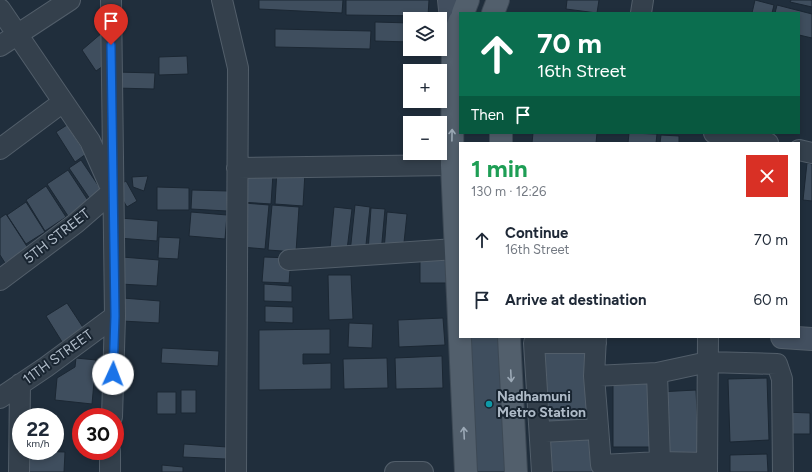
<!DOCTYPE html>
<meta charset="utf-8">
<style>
:root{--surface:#fff;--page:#f6f6f7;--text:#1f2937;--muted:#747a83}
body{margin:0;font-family:Figtree,sans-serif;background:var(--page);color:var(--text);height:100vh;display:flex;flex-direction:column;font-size:15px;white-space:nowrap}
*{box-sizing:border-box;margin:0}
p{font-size:13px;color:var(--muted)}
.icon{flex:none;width:22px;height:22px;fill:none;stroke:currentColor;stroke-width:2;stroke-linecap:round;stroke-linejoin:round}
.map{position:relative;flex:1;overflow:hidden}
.panel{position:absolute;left:459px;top:142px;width:341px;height:196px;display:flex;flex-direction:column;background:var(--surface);border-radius:0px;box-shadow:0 2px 6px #0003}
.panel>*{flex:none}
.hud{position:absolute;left:459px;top:12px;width:341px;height:122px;border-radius:0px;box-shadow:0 2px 6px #0003;background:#0b6e4f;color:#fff;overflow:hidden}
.fabs{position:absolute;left:403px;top:12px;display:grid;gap:8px}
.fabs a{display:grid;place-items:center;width:44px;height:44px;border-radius:0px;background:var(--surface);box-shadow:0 2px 6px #0003;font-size:20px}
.speed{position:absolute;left:12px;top:408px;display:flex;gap:8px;font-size:20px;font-weight:700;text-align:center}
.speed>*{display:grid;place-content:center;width:52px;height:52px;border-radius:50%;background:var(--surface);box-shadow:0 2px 6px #0003;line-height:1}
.speed small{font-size:10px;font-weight:400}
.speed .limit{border:6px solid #d22;background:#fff;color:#111}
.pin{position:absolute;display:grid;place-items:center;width:34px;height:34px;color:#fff;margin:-41px -17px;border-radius:50% 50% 50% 0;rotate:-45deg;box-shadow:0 0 4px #0007}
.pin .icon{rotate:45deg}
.me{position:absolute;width:44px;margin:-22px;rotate:2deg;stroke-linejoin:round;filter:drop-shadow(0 0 3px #0008)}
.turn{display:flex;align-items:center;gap:14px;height:84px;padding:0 12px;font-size:18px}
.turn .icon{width:52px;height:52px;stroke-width:2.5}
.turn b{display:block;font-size:28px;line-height:34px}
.then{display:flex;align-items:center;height:38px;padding:0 12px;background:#0003;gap:8px;font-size:15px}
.round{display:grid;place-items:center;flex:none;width:42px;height:42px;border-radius:0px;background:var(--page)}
.summary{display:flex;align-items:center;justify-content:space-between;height:68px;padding:0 12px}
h1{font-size:24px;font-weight:700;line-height:30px;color:#1e9e55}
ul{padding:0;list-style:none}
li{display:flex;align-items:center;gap:12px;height:60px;padding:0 12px}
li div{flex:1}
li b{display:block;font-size:15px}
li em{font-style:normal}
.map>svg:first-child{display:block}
.building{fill:#3f4e5e;stroke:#1b2733}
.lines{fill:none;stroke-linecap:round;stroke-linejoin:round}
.street-casing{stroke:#525e6a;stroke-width:22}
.secondary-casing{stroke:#525e6a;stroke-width:24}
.primary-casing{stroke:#3d4955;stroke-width:24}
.street{stroke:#34404c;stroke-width:20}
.secondary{stroke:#424f5f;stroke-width:22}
.primary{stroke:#525f6c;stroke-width:22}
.oneway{stroke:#9ca9b6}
.route-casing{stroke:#114b97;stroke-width:10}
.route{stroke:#1a73e8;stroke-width:7}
.culture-dot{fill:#0f9aa8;stroke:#192531;stroke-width:1.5}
.labels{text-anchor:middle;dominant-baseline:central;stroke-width:4;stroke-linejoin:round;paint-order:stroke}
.street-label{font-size:14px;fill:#afbbc8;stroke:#192531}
.poi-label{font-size:14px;font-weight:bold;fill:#afbbc8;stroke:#192531;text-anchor:start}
</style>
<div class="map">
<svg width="812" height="472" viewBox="0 0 812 472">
<rect width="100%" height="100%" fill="#202e3c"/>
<path class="building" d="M 259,0 L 343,0 L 342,13 L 259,9 Z
M 346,0 L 429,0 L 428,16 L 346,15 Z
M 567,0 L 599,0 L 597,13 L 566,9 Z
M 755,0 L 774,5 L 772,13 L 752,13 Z
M 791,0 L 812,0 L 812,7 L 790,2 Z
M 777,5 L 812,14 L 812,38 L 799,35 L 799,13 L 775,13 Z
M 375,22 L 410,23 L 410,42 L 375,41 Z
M 275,29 L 371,31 L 370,49 L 275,47 Z
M 103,32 L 106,64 L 96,71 L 82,50 Z
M 187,56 L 188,74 L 159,75 L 159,57 Z
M 116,72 L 155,73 L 154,89 L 116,88 Z
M 67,125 L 86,154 L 75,162 L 56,132 Z
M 533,133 L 597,133 L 596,143 L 532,143 Z
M 629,133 L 657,134 L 656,143 L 628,143 Z
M 661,135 L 679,136 L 679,143 L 660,143 Z
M 81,160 L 102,191 L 90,199 L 69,168 Z
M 807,163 L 812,164 L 812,201 L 803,200 Z
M 68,170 L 89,202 L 68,216 L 47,184 Z
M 277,170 L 305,172 L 303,206 L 275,204 Z
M 243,171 L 273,174 L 271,204 L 241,202 Z
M 148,176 L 144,191 L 133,187 L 132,177 Z
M 126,181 L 137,201 L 127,207 L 115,187 Z
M 46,186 L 66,217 L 45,231 L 26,200 Z
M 157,187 L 189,188 L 189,210 L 157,210 Z
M 192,190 L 228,191 L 227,211 L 191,209 Z
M 26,202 L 45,232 L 26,244 L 7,215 Z
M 244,203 L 269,205 L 265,249 L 241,247 Z
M 272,205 L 299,207 L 296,252 L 268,250 Z
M 355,205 L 370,207 L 365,254 L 350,253 Z
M 334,207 L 352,209 L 347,250 L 330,248 Z
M 371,208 L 385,209 L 381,253 L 368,252 Z
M 191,212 L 227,215 L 225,239 L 189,236 Z
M 387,212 L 407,214 L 403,252 L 384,251 Z
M 6,214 L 28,248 L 5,263 L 0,255 L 0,218 Z
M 120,218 L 158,221 L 157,241 L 118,238 Z
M 159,237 L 180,238 L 178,259 L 158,258 Z
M 122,257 L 159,260 L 157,286 L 120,284 Z
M 264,257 L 291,258 L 289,283 L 262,282 Z
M 447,259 L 447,283 L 420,283 L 420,260 Z
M 328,275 L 351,275 L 353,319 L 329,320 Z
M 264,284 L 292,286 L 292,302 L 264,301 Z
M 123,298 L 160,301 L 159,323 L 122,321 Z
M 67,303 L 86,332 L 64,345 L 46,316 Z
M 265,306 L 293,307 L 293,323 L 265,322 Z
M 443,318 L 445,345 L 399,347 L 398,320 Z
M 349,323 L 373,324 L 372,348 L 348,347 Z
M 330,329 L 330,354 L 303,354 L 303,364 L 331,363 L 331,389 L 259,390 L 259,330 Z
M 468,337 L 505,337 L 511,472 L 474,472 Z
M 586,347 L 592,422 L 550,426 L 543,351 Z
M 162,348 L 219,351 L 218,366 L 161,363 Z
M 442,356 L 443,388 L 396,389 L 395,358 Z
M 76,358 L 96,360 L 92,404 L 55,400 L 57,378 L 75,367 Z
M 387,358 L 388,388 L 344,389 L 343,359 Z
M 767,378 L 769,440 L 730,442 L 728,379 Z
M 613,383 L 652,383 L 652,447 L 613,447 Z
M 181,390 L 196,390 L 196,413 L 181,413 Z
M 696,390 L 699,454 L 660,455 L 658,392 Z
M 157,392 L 176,392 L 176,414 L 157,414 Z
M 784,412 L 810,413 L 810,434 L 784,434 Z
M 591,435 L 595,472 L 551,472 L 548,439 Z
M 184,444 L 227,447 L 226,459 L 183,457 Z
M 27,451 L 65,452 L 64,472 L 26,472 Z
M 767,454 L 768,472 L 730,472 L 730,455 Z
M 162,465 L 183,467 L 183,472 L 162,472 Z"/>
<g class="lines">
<g class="street-casing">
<path id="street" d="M 111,0 L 115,316 L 112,417
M 222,0 L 238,68 L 236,472
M 0,9 L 90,141 L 109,184
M 641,13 L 643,0
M 0,46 L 70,0
M 714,133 L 768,143
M 0,149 L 63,102
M 799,150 L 812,153
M 237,168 L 452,165
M 289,260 L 456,249
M 0,280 L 76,223 L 113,191
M 596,337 L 594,376 L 657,373 L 660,462 L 706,463
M 657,373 L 708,362 L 777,364 L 782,379 L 783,472
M 594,376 L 601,465 L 660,462
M 0,398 L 46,367 L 115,316
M 540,432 L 598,429
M 19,472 L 20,384
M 110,472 L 110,451
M 395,472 L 423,472
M 542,472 L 534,343 L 596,343
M 707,472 L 708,337"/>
</g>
<g class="secondary-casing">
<path id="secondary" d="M 449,0 L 453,38
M 782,337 L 812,339"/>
</g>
<g class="primary-casing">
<path id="primary" d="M 463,13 L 468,0
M 493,13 L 498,0
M 460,20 L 453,38 L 452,165 L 466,472
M 501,133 L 501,143
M 509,337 L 516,472"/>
</g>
<use href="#street" class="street"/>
<use href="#secondary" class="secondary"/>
<use href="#primary" class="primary"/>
</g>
<defs><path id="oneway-shaft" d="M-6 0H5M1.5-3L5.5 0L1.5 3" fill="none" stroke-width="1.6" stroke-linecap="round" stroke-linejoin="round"/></defs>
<g class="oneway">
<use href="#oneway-shaft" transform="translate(452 135) rotate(-89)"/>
<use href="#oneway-shaft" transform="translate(511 376) rotate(87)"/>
<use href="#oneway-shaft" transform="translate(464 433) rotate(-93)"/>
</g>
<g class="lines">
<g class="route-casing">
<path id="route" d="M 111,45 L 115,316 L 113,374"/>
</g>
<use href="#route" class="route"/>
</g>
<circle class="culture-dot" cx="489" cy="404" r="4"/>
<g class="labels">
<g class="street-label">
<text transform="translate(57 236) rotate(-38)">5TH STREET</text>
<text transform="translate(58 357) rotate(-36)">11TH STREET</text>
</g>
<g class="poi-label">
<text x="497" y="396">Nadhamuni<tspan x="497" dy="16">Metro Station</tspan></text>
</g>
</g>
</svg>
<div class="fabs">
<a><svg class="icon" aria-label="layers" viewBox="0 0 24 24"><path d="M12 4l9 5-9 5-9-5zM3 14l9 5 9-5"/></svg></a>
<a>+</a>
<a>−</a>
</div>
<div class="speed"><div>22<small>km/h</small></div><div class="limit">30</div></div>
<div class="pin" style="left:111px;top:45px;background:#d93025"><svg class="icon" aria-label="arrive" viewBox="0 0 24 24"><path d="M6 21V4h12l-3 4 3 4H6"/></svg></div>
<svg class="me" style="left:113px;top:374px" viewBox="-20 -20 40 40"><circle r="19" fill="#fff"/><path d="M0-13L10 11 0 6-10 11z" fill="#1a73e8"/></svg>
<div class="hud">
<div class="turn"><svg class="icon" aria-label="ahead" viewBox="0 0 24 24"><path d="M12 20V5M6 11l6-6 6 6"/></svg><div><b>70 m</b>16th Street</div></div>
<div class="then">Then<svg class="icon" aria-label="arrive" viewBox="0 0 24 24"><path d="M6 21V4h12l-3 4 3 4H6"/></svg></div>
</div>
<section class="panel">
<div class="summary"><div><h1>1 min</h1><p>130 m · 12:26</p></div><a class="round" style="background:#d93025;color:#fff"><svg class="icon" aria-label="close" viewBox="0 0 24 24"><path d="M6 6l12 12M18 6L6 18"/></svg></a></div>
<ul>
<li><svg class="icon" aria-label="ahead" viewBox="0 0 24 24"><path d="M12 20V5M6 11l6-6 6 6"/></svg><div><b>Continue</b><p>16th Street</p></div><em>70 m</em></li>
<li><svg class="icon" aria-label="arrive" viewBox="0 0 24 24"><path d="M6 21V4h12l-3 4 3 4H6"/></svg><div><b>Arrive at destination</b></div><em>60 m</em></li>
</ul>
</section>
</div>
